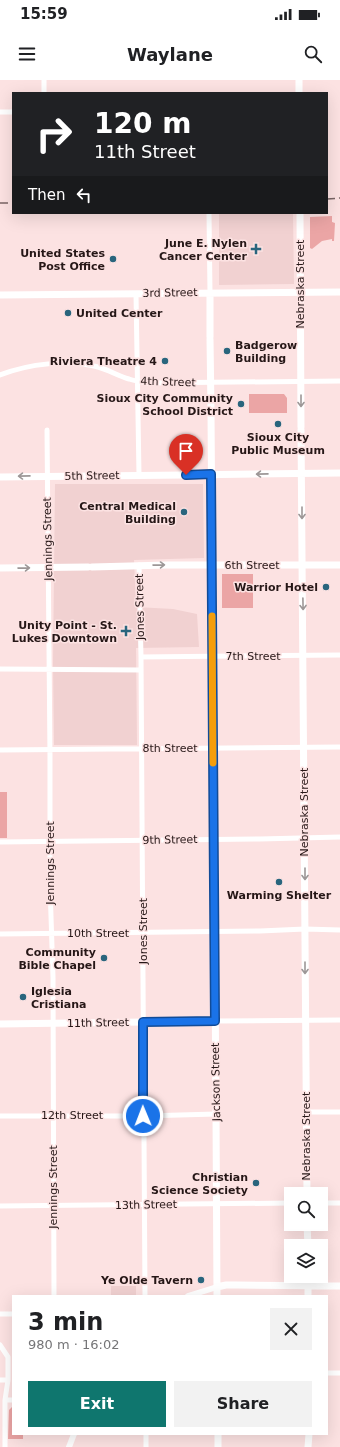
<!DOCTYPE html>
<meta charset="utf-8">
<style>
:root{--surface:#fff;--page:#f2f2f2;--text:#202124;--muted:#757577;--accent:#0f766e}
body{margin:0;font-family:"DejaVu Sans",sans-serif;background:var(--page);color:var(--text);height:100vh;display:flex;flex-direction:column;font-size:15px;white-space:nowrap}
*{box-sizing:border-box;margin:0}
p{font-size:13px;color:var(--muted)}
.icon{flex:none;width:22px;height:22px;fill:none;stroke:currentColor;stroke-width:2;stroke-linecap:round;stroke-linejoin:round}
.map{position:relative;flex:1;overflow:hidden}
.sheet{position:absolute;left:12px;top:1215px;width:316px;height:140px;display:flex;flex-direction:column;background:var(--surface);border-radius:0px;box-shadow:0 4px 16px #0002}
.sheet>*{flex:none}
.guide{position:absolute;left:12px;top:12px;width:316px;height:122px;border-radius:0px;box-shadow:0 4px 16px #0002;background:#202124;color:#fff;overflow:hidden}
.controls{position:absolute;left:284px;top:1107px;display:grid;gap:8px}
.controls a{display:grid;place-items:center;width:44px;height:44px;border-radius:0px;background:var(--surface);box-shadow:0 4px 16px #0002;font-size:20px}
.pin{position:absolute;display:grid;place-items:center;width:34px;height:34px;color:#fff;margin:-41px -17px;border-radius:50% 50% 50% 0;rotate:-45deg;box-shadow:0 0 4px #0007}
.pin .icon{rotate:45deg}
.me{position:absolute;width:44px;margin:-22px;rotate:359deg;stroke-linejoin:round;filter:drop-shadow(0 0 3px #0008)}
.turn{display:flex;align-items:center;gap:14px;height:84px;padding:0 16px;font-size:18px}
.turn .icon{width:52px;height:52px;stroke-width:2.5}
.turn b{display:block;font-size:28px;line-height:34px}
.then{display:flex;align-items:center;height:38px;padding:0 16px;background:#0003;gap:8px;font-size:15px}
.round{display:grid;place-items:center;flex:none;width:42px;height:42px;border-radius:0px;background:var(--page)}
.overview{display:flex;align-items:center;justify-content:space-between;height:68px;padding:0 16px}
h1{font-size:24px;font-weight:700;line-height:30px}
.cta{display:flex;gap:8px;margin-top:auto;padding:8px 16px}
.cta a{flex:1;height:46px;border-radius:0px;background:var(--accent);color:#fff;font-size:16px;font-weight:700;line-height:46px;text-align:center}
.cta a+a{background:var(--page);color:var(--text)}
.status{display:flex;justify-content:space-between;align-items:center;height:28px;padding:0 20px;background:var(--surface);direction:ltr}
.status svg{height:11px;fill:currentColor}
header{display:flex;justify-content:space-between;align-items:center;height:52px;padding:0 16px;background:var(--surface);font-size:18px;font-weight:700}
.map>svg:first-child{display:block}
.built{fill:#f1d1d1}
.green{fill:#eba5a5}
.lines{fill:none;stroke-linecap:round;stroke-linejoin:round}
.minor{stroke:#fff;stroke-width:5}
.tertiary{stroke:#fff;stroke-width:6}
.secondary{stroke:#fff;stroke-width:7}
.rail{stroke:#796565;stroke-width:1.5;stroke-dasharray:8 4;stroke-linecap:butt}
.oneway{stroke:#9d9797}
.route-casing{stroke:#114b97;stroke-width:10}
.route{stroke:#1a73e8;stroke-width:7}
.slow{stroke:#f59e0b;stroke-width:7}
.poi-dot{fill:#29657d;stroke:#fce2e2;stroke-width:1.5}
.labels{text-anchor:middle;dominant-baseline:central;stroke-width:3;stroke-linejoin:round;paint-order:stroke}
.poi-label{font-size:11px;font-weight:bold;fill:#261717;stroke:#fce2e2;text-anchor:end}
.street-label{font-size:11px;fill:#261717;stroke:#fce2e2}
</style>
<div class="status"><b>15:59</b><svg viewBox="0 0 49 12"><path d="M0 12V9h3v3zM5 12V6h3v6zM10 12V3h3v9zM15 12V0h3v12zM26 1h20v11H26zM47 4h2v5h-2z"/></svg></div>
<header><svg class="icon" aria-label="menu" viewBox="0 0 24 24"><path d="M4 6h16M4 12h16M4 18h16"/></svg>Waylane<svg class="icon" aria-label="search" viewBox="0 0 24 24"><circle cx="10" cy="10" r="6"/><path d="M15 15l6 6"/></svg></header>
<div class="map">
<svg width="340" height="1367" viewBox="0 0 340 1367">
<rect width="100%" height="100%" fill="#fce2e2"/>
<path class="built" d="M 219,133 L 293,133 L 294,204 L 219,205 Z
M 55,404 L 203,404 L 204,478 L 134,480 L 136,527 L 173,529 L 197,534 L 199,567 L 136,568 L 137,665 L 54,665 L 53,584 Z
M 111,1206 L 136,1206 L 136,1216 L 111,1216 Z"/>
<path class="green" d="M 332,136 L 332,142 L 335,143 L 334,161 L 332,161 L 332,159 L 322,161 L 312,169 L 310,168 L 310,137 Z
M 249,314 L 284,314 L 287,318 L 287,333 L 249,333 Z
M 222,494 L 253,494 L 253,528 L 222,528 Z
M 0,712 L 7,712 L 7,758 L 0,758 Z
M 13,1326 L 13,1354 L 23,1354 L 23,1359 L 8,1359 L 9,1330 Z"/>
<g class="lines">
<path class="minor" d="M 44,0 L 44,13
M 0,32 L 13,32
M 209,133 L 210,213
M 136,214 L 139,395
M 0,295 C 28,284 68,279 98,287 C 109,290 118,296 129,299 C 135,301 141,302 147,303 L 340,301
M 47,350 L 50,677 L 50,806 L 53,897 L 54,1216
M 139,485 L 141,577 L 145,1216
M 141,577 L 340,575
M 0,589 L 141,590
M 0,670 L 340,667
M 0,762 L 260,759 L 340,757
M 0,854 L 260,851 L 305,849 L 340,850
M 215,941 L 340,940
M 306,1032 L 340,1032
M 0,1036 L 143,1036 L 216,1034
M 321,1123 L 340,1123
M 0,1126 L 291,1123
M 0,1234 L 13,1234
M 0,1265 L 8,1277 L 8,1300 L 5,1320 L 5,1367
M 327,1293 L 340,1293
M 0,1300 L 8,1300
M 5,1320 L 13,1320
M 146,1367 L 146,1354"/>
<path class="tertiary" d="M 188,1216 L 217,1207
M 69,1367 L 74,1354"/>
<path class="secondary" d="M 299,0 L 299,13
M 300,133 L 301,347
M 210,213 L 210,257
M 0,215 L 340,212
M 210,259 L 211,330
M 211,332 L 216,1034 L 217,1216
M 301,350 L 307,1114
M 186,395 L 340,393
M 0,397 L 184,395
M 92,487 L 167,485 L 340,485
M 0,488 L 88,487
M 0,944 L 215,941
M 307,1144 L 308,1166
M 217,1207 L 226,1205 L 237,1205 L 340,1206
M 308,1216 L 308,1196
M 218,1354 L 218,1367
M 308,1367 L 309,1354"/>
<path class="rail" d="M 327,119 L 340,118
M 0,123 L 13,123"/>
</g>
<defs><path id="oneway-shaft" d="M-6 0H5M1.5-3L5.5 0L1.5 3" fill="none" stroke-width="1.6" stroke-linecap="round" stroke-linejoin="round"/></defs>
<g class="oneway">
<use href="#oneway-shaft" transform="translate(301 321) rotate(90)"/>
<use href="#oneway-shaft" transform="translate(262 394) rotate(179)"/>
<use href="#oneway-shaft" transform="translate(24 396) rotate(179)"/>
<use href="#oneway-shaft" transform="translate(302 433) rotate(90)"/>
<use href="#oneway-shaft" transform="translate(159 485) rotate(-1)"/>
<use href="#oneway-shaft" transform="translate(24 488) rotate(-1)"/>
<use href="#oneway-shaft" transform="translate(303 524) rotate(89)"/>
<use href="#oneway-shaft" transform="translate(305 794) rotate(90)"/>
<use href="#oneway-shaft" transform="translate(305 888) rotate(90)"/>
</g>
<g class="lines">
<g class="route-casing">
<path id="route" d="M 143,1036 L 143,942 L 215,941 L 211,394 L 186,395"/>
</g>
<use href="#route" class="route"/>
<path class="slow" d="M 212,536 L 213,683"/>
</g>
<g class="poi-dot">
<path d="M254 163h4v4h4v4h-4v4h-4v-4h-4v-4h4z"/>
<circle cx="113" cy="179" r="4"/>
<circle cx="68" cy="233" r="4"/>
<circle cx="227" cy="271" r="4"/>
<circle cx="165" cy="281" r="4"/>
<circle cx="241" cy="324" r="4"/>
<circle cx="278" cy="344" r="4"/>
<circle cx="184" cy="432" r="4"/>
<circle cx="326" cy="507" r="4"/>
<path d="M124 545h4v4h4v4h-4v4h-4v-4h-4v-4h4z"/>
<circle cx="279" cy="802" r="4"/>
<circle cx="104" cy="878" r="4"/>
<circle cx="23" cy="917" r="4"/>
<circle cx="256" cy="1103" r="4"/>
<circle cx="201" cy="1200" r="4"/>
</g>
<g class="labels">
<g class="poi-label">
<text x="247" y="163">June E. Nylen<tspan x="247" dy="13">Cancer Center</tspan></text>
<text x="105" y="173">United States<tspan x="105" dy="13">Post Office</tspan></text>
<text x="76" y="233" text-anchor="start">United Center</text>
<text x="235" y="265" text-anchor="start">Badgerow<tspan x="235" dy="13">Building</tspan></text>
<text x="157" y="281">Riviera Theatre 4</text>
<text x="233" y="318">Sioux City Community<tspan x="233" dy="13">School District</tspan></text>
<text x="278" y="357" text-anchor="middle">Sioux City<tspan x="278" dy="13">Public Museum</tspan></text>
<text x="176" y="426">Central Medical<tspan x="176" dy="13">Building</tspan></text>
<text x="318" y="507">Warrior Hotel</text>
<text x="117" y="545">Unity Point - St.<tspan x="117" dy="13">Lukes Downtown</tspan></text>
<text x="279" y="815" text-anchor="middle">Warming Shelter</text>
<text x="96" y="872">Community<tspan x="96" dy="13">Bible Chapel</tspan></text>
<text x="31" y="911" text-anchor="start">Iglesia<tspan x="31" dy="13">Cristiana</tspan></text>
<text x="248" y="1097">Christian<tspan x="248" dy="13">Science Society</tspan></text>
<text x="193" y="1200">Ye Olde Tavern</text>
</g>
<g class="street-label">
<text transform="translate(300 204) rotate(-90)">Nebraska Street</text>
<text transform="translate(170 213) rotate(-1)">3rd Street</text>
<text transform="translate(168 302) rotate(2)">4th Street</text>
<text transform="translate(92 396) rotate(-1)">5th Street</text>
<text transform="translate(48 459) rotate(-91)">Jennings Street</text>
<text x="252" y="485">6th Street</text>
<text transform="translate(140 527) rotate(-91)">Jones Street</text>
<text x="253" y="576">7th Street</text>
<text x="170" y="668">8th Street</text>
<text transform="translate(304 732) rotate(-90)">Nebraska Street</text>
<text transform="translate(170 760) rotate(-1)">9th Street</text>
<text transform="translate(50 783) rotate(-90)">Jennings Street</text>
<text transform="translate(143 851) rotate(-90)">Jones Street</text>
<text x="98" y="853">10th Street</text>
<text transform="translate(98 943) rotate(-1)">11th Street</text>
<text transform="translate(216 1002) rotate(-91)">Jackson Street</text>
<text x="72" y="1035">12th Street</text>
<text transform="translate(306 1056) rotate(-90)">Nebraska Street</text>
<text transform="translate(53 1107) rotate(-90)">Jennings Street</text>
<text transform="translate(146 1125) rotate(-1)">13th Street</text>
</g>
</g>
</svg>
<div class="controls">
<a><svg class="icon" aria-label="search" viewBox="0 0 24 24"><circle cx="10" cy="10" r="6"/><path d="M15 15l6 6"/></svg></a>
<a><svg class="icon" aria-label="layers" viewBox="0 0 24 24"><path d="M12 4l9 5-9 5-9-5zM3 14l9 5 9-5"/></svg></a>
</div>
<div class="pin" style="left:186px;top:395px;background:#d93025"><svg class="icon" aria-label="arrive" viewBox="0 0 24 24"><path d="M6 21V4h12l-3 4 3 4H6"/></svg></div>
<svg class="me" style="left:143px;top:1036px" viewBox="-20 -20 40 40"><circle r="17" fill="#1a73e8" stroke="#fff" stroke-width="3"/><path d="M0-11L8 9 0 5-8 9z" fill="#fff"/></svg>
<div class="guide">
<div class="turn"><svg class="icon" aria-label="right" viewBox="0 0 24 24"><path d="M7 20v-9h11M14 6l5 5-5 5"/></svg><div><b>120 m</b>11th Street</div></div>
<div class="then">Then<svg class="icon" aria-label="left" viewBox="0 0 24 24"><path d="M17 20v-9H6M10 6l-5 5 5 5"/></svg></div>
</div>
<section class="sheet">
<div class="overview"><div><h1>3 min</h1><p>980 m · 16:02</p></div><a class="round"><svg class="icon" aria-label="close" viewBox="0 0 24 24"><path d="M6 6l12 12M18 6L6 18"/></svg></a></div>
<div class="cta"><a>Exit</a><a>Share</a></div>
</section>
</div>
